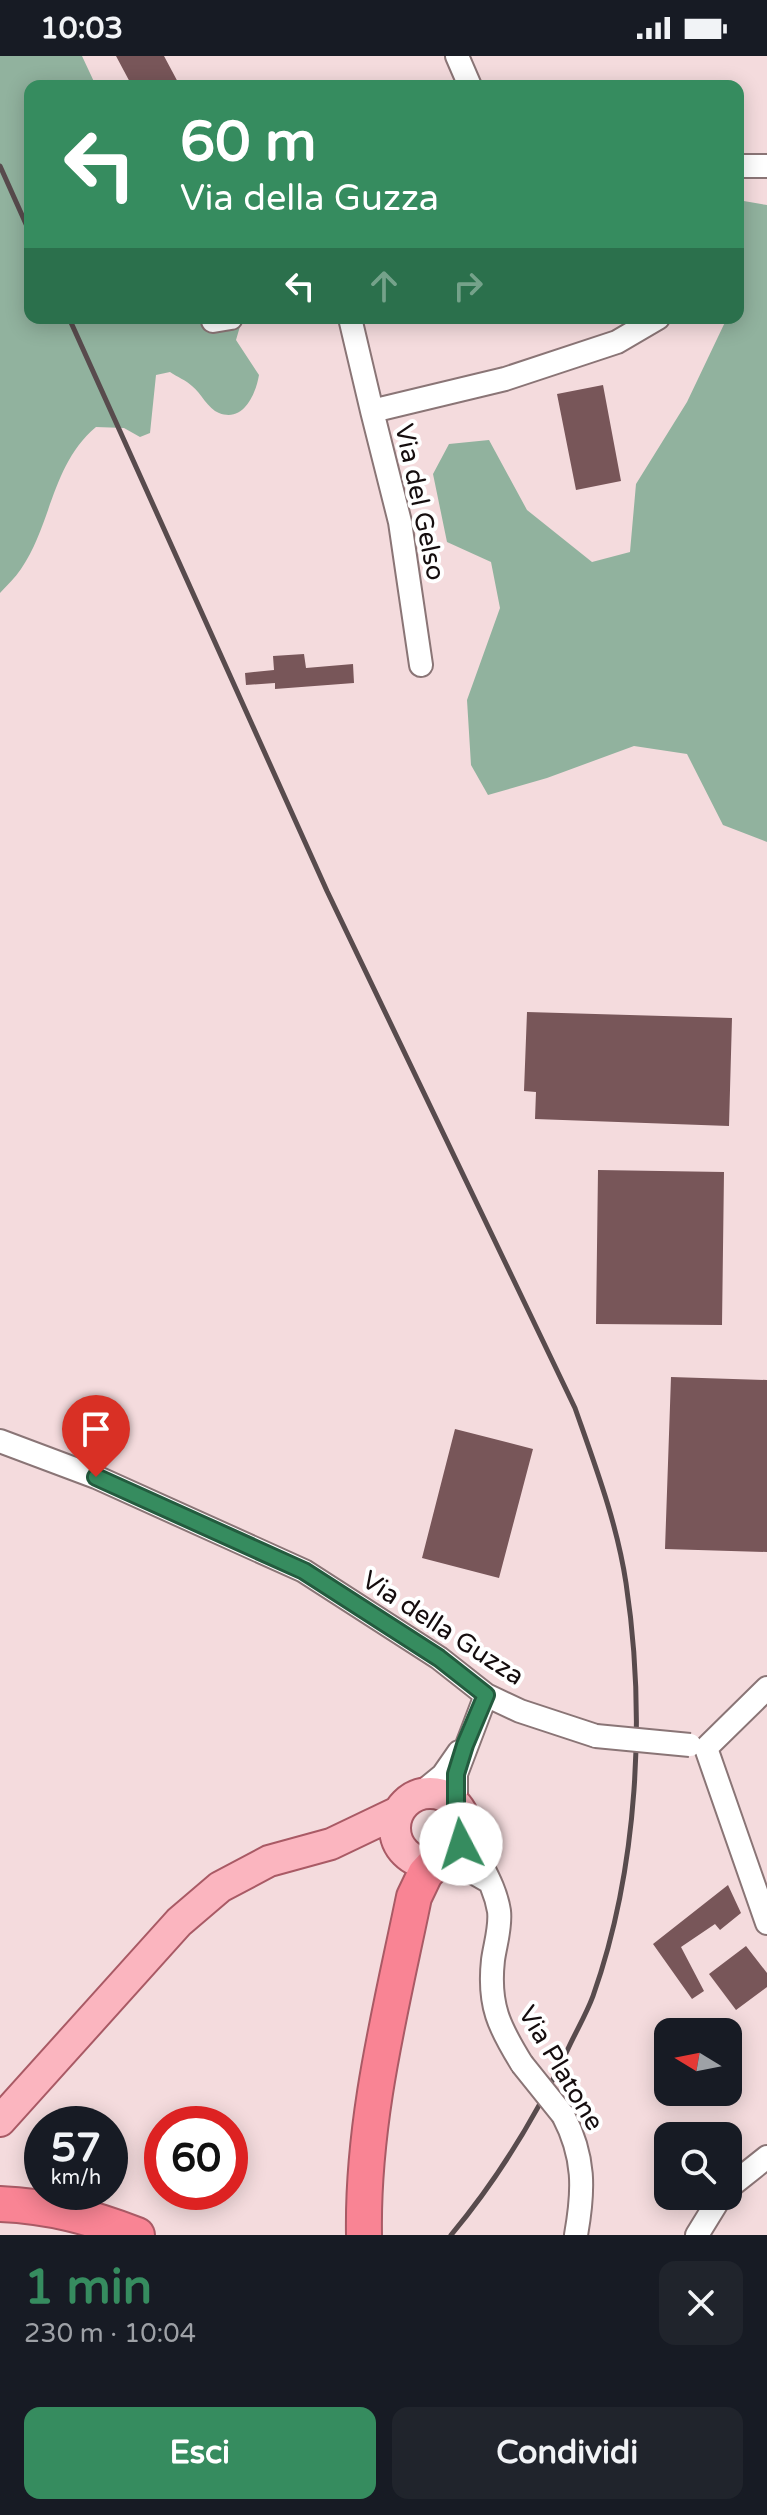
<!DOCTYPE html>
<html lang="it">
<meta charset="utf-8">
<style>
:root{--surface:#171b24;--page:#20242c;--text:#f1f3f6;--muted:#9ea1a6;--accent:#368c5f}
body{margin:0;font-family:"Varela Round",sans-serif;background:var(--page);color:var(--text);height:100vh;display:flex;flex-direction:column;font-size:30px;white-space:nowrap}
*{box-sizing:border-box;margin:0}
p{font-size:26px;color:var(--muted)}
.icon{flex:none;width:44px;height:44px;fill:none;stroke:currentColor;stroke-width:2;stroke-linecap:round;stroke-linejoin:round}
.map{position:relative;height:2179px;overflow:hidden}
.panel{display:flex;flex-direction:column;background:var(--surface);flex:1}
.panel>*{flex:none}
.top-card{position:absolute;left:24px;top:24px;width:720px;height:244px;border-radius:16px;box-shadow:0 4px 20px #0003;background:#368c5f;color:#fff;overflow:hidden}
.needle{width:52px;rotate:280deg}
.tools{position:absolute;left:654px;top:1962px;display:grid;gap:16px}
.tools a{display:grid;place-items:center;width:88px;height:88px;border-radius:16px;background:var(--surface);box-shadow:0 4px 20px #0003;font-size:40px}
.speed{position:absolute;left:24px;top:2050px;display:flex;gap:16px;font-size:40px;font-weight:700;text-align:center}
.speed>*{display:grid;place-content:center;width:104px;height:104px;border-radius:50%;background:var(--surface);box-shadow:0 4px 20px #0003;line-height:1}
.speed small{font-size:20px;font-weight:400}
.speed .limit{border:12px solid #d22;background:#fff;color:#111}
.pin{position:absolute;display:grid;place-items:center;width:68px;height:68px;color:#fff;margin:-82px -34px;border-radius:50% 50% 50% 0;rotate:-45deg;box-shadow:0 0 8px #0007}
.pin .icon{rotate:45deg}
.me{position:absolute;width:88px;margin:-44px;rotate:355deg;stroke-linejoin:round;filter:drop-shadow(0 0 6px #0008)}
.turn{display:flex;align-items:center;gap:28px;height:168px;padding:0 24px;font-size:36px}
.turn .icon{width:104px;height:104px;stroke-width:2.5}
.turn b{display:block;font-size:56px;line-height:68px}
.lanes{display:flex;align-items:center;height:76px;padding:0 24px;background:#0003;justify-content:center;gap:40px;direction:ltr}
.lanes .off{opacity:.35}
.round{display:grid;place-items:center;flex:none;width:84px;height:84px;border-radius:16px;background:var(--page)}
.summary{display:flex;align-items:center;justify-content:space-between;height:136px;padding:0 24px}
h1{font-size:48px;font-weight:700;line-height:60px;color:var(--accent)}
.button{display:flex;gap:16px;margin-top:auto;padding:16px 24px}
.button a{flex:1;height:92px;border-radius:16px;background:var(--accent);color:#fff;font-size:32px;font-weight:700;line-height:92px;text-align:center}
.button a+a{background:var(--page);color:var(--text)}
.status{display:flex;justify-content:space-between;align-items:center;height:56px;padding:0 40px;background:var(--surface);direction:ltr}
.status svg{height:22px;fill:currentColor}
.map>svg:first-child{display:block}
.forest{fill:#91b29e}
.building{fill:#785659}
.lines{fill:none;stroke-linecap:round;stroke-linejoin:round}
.minor-casing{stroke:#8a7576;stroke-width:26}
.major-casing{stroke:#a95a65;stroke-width:34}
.highway-casing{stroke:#a95a65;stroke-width:38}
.minor{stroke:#fff;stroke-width:22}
.major{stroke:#fbb5bf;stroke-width:30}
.highway{stroke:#f98494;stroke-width:34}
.rail{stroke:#584b4d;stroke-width:5}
.minor-bridge-casing{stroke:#8a7576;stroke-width:26;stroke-linecap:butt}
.minor-bridge{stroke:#fff;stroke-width:22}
.route-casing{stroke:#235b3e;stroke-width:20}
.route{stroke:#368c5f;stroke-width:14}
.labels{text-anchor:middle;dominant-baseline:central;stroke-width:8;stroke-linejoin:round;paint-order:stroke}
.street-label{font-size:26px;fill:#150d0e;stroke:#fff}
</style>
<div class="status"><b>10:03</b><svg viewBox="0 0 49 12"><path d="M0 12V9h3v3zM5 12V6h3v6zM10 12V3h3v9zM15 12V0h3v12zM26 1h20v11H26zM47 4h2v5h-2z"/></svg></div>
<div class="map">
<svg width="767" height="2179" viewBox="0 0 767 2179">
<rect width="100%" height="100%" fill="#f4dbdd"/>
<path class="forest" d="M 0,0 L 82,0 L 96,30 L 30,30 L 30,262 L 250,262 L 241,267 L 236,284 L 259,319 C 256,337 244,367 219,357 C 208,353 201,337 192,330 C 186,324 177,321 170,316 L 156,319 L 150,377 L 140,381 L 124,372 L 96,371 C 51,409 52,468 21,513 C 15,522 7,529 0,537 Z
M 738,144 L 767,149 L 767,786 L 723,769 L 687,698 L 634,690 L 547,722 L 488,739 L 471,709 L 467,644 L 500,552 L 491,506 L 447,486 L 433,418 L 449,388 L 489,384 L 527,454 L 592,506 L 630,496 L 636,428 L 687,346 L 727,262 L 738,262 Z"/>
<path class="building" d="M 116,0 L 164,0 L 180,30 L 132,30 Z
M 603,329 L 621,425 L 576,434 L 557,338 Z
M 304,598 L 306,612 L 353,608 L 354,627 L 275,633 L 275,627 L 246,629 L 245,617 L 274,614 L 273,600 Z
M 527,956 L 732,962 L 729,1070 L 535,1063 L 536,1036 L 524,1035 Z
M 598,1114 L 724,1116 L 722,1269 L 596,1268 Z
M 671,1321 L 767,1324 L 767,1496 L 665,1493 Z
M 455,1373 L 533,1393 L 499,1522 L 422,1502 Z
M 728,1829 L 741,1857 L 720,1874 L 715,1868 L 681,1891 L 704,1935 L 692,1943 L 653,1888 Z
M 746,1890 L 767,1917 L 767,1931 L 736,1954 L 709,1918 Z"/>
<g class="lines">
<g class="minor-casing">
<path id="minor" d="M 457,0 L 470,30
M 738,110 L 767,110
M 350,262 L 372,355
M 213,265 L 231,262
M 421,609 L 400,466 L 372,355 L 505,323 L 617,286 L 658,262
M 0,1385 L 96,1421 L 304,1515 L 439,1602 L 486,1639 L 520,1655 L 596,1680
M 706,1692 L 767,1867
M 706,1692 L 767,1632
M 421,1737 L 443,1719 L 459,1696
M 456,1749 L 456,1718 L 486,1639
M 465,1770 C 473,1801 494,1823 499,1855 C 501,1871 495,1889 493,1904 C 488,1949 499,1971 522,2008
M 448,1802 L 488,1825
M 563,2059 C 585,2101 584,2134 576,2179
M 728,2132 L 767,2101
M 697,2179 L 721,2140"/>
</g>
<g class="major-casing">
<path id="major" d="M395 1772a35 35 0 1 1 70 0a35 35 0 1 1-70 0Z
M 0,2065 L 179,1866 L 220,1831 L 269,1805 L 331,1788 L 398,1756"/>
</g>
<g class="highway-casing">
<path id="highway" d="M 0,2148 C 49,2150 91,2161 137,2179
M 364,2179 C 362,2064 391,1953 414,1841 L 425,1818 L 436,1806"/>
</g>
<use href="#minor" class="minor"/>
<use href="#major" class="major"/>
<use href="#highway" class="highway"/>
<path class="rail" d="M 0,110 L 30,177
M 69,262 L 327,835 L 575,1352 C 595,1409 617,1467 626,1527 C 646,1659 638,1813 593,1940 C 586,1959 575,1977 567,1995 C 535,2062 498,2123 451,2179"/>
<g class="minor-bridge-casing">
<path id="minor-bridge" d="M 596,1680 L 690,1689
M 522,2008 L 563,2059"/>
</g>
<use href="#minor-bridge" class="minor-bridge"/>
</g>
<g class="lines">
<g class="route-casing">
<path id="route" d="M 96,1421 L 304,1515 L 439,1602 L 486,1639 L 465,1689 L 456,1718 L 456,1749 L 465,1770 L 461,1788"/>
</g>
<use href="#route" class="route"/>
</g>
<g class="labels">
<g class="street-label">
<text transform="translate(420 446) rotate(78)">Via del Gelso</text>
<text transform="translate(443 1572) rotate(33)">Via della Guzza</text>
<text transform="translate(561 2012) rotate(59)">Via Platone</text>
</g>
</g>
</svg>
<div class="tools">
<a><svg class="needle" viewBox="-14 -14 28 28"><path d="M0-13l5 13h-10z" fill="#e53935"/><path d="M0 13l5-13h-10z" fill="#9ea1a6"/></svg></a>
<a><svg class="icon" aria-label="search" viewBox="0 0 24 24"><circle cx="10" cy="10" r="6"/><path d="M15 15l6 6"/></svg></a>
</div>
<div class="speed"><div>57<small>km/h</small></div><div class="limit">60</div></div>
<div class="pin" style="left:96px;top:1421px;background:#d93025"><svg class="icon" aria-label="arrive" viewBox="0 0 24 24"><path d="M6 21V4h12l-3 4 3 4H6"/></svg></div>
<svg class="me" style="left:461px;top:1788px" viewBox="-20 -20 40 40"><circle r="19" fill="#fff"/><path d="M0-13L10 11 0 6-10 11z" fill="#368c5f"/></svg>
<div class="top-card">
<div class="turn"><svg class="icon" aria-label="left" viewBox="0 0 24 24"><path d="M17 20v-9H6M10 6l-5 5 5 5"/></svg><div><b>60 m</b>Via della Guzza</div></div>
<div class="lanes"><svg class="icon" aria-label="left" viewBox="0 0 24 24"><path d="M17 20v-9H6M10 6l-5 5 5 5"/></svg><svg class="icon off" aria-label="ahead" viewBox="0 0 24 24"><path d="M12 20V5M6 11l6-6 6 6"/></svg><svg class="icon off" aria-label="right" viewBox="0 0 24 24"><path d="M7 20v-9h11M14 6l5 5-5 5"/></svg></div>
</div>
</div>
<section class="panel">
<div class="summary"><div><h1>1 min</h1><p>230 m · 10:04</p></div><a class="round"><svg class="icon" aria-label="close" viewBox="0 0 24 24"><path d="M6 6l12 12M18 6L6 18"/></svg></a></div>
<div class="button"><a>Esci</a><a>Condividi</a></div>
</section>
